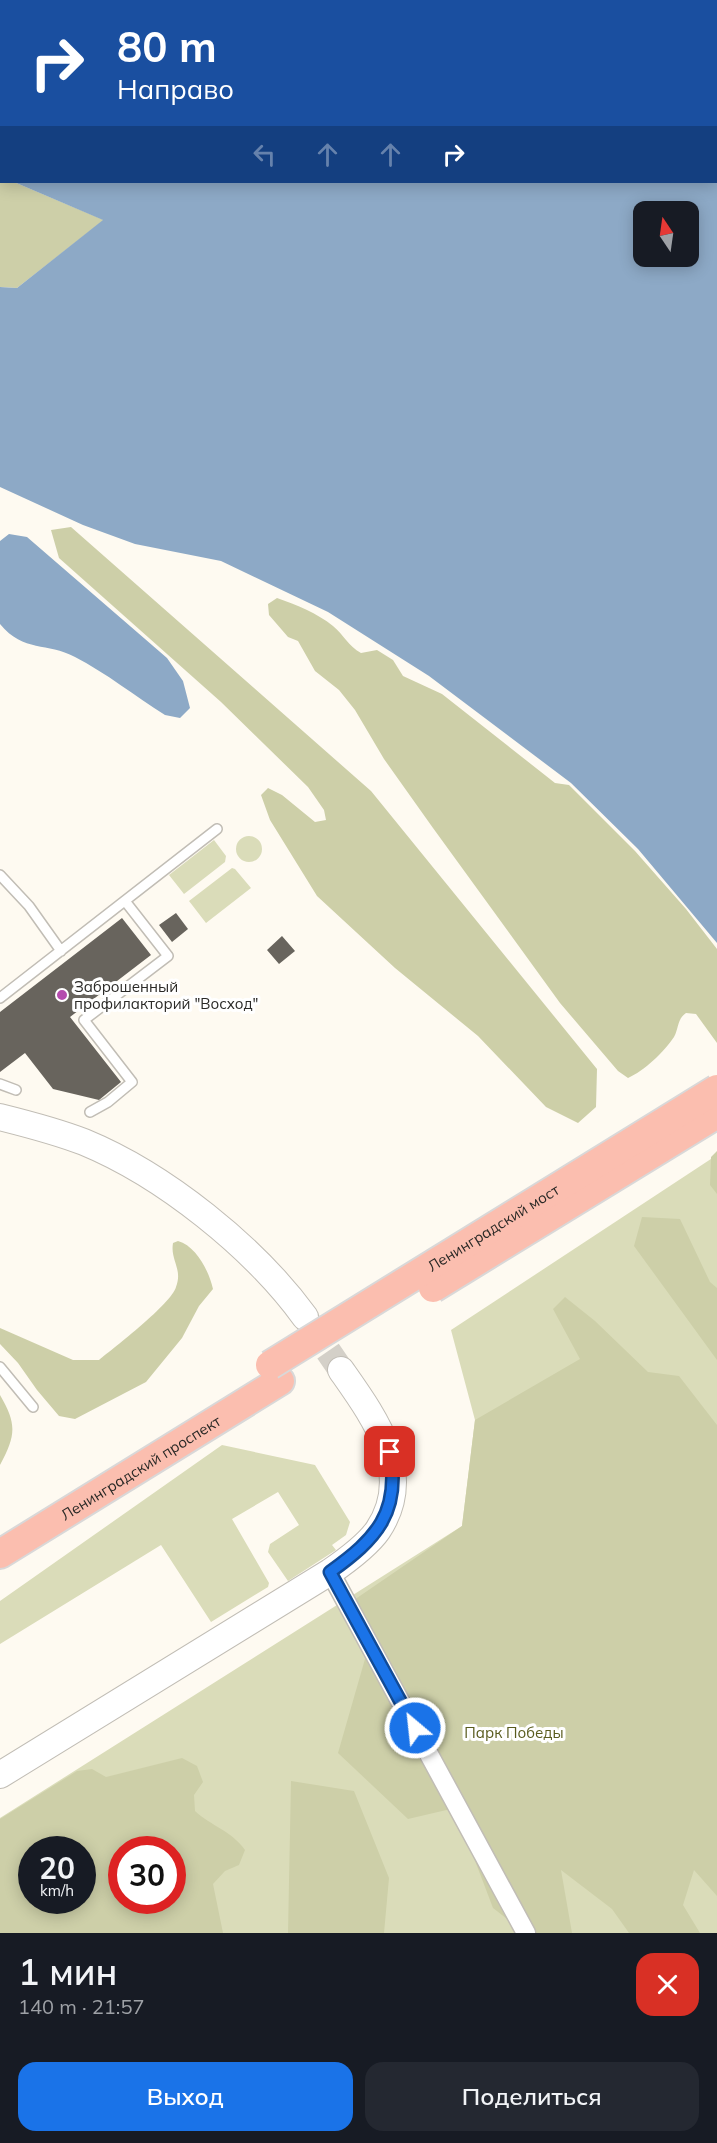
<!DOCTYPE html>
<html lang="ru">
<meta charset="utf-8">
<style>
:root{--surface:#171b24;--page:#242831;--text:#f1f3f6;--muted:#9ea1a6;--accent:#1a73e8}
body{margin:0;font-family:Mulish,sans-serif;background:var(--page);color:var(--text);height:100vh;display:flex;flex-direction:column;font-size:22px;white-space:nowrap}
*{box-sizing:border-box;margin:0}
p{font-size:20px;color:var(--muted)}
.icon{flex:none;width:33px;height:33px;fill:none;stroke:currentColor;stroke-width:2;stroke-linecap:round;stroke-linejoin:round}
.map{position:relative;height:1933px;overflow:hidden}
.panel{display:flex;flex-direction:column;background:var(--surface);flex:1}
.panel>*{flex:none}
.top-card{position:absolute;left:0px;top:0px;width:717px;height:183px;box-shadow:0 3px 15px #0003;background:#1a4fa0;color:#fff;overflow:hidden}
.needle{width:39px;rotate:347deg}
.tools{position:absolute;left:633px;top:201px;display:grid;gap:12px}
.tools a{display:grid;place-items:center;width:66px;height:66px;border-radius:12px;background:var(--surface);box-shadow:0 3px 15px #0003;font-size:30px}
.speed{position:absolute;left:18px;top:1836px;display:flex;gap:12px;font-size:30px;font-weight:700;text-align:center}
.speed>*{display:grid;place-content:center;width:78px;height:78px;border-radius:50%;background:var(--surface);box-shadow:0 3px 15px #0003;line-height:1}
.speed small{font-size:15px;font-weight:400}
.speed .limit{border:9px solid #d22;background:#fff;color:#111}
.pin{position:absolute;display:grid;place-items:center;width:51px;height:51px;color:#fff;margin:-26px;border-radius:12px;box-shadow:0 3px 9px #0006}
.me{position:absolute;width:66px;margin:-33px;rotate:332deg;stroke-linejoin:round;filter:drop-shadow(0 0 4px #0008)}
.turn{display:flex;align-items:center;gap:21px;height:126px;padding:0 18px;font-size:27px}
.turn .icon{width:78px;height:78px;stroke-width:2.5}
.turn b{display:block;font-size:42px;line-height:51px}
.lanes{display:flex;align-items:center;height:57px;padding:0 18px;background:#0003;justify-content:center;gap:30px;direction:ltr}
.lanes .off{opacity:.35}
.round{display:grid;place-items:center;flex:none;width:63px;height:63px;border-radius:18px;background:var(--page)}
.overview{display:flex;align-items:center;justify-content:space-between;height:102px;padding:0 18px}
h1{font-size:36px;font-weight:600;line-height:45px}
.cta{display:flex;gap:12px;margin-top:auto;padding:12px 18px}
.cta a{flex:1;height:69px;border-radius:18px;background:var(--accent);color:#fff;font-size:24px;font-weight:600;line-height:69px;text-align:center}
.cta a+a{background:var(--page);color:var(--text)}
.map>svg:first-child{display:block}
.green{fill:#dadcb9;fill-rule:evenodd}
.forest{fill:#cdcfa8;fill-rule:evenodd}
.water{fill:#8da9c6;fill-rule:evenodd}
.building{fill:#68645d}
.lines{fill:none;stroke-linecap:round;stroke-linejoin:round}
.secondary-tunnel{stroke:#d4d0c8;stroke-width:26;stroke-dasharray:26 13;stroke-linecap:butt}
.lane-casing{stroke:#c1bdb5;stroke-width:12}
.street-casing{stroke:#c1bdb5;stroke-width:21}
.secondary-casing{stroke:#c1bdb5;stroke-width:28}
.primary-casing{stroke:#d9d8d8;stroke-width:32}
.lane{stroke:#fff;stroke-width:9}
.street{stroke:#fff;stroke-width:18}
.secondary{stroke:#fff;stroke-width:26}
.primary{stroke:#fbbeaf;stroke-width:28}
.primary-bridge-casing{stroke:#d9d8d8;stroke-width:32;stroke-linecap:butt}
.primary-bridge{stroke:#fbbeaf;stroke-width:28}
.route-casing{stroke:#114b97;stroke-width:15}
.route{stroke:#1a73e8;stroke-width:10}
.poi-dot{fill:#b54cae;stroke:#fff;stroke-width:2}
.labels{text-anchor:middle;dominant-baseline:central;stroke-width:6;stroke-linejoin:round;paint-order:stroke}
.poi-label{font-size:15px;fill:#2a2926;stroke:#fff;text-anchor:start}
.street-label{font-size:15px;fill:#2a2926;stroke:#fff}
.park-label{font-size:15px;fill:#595b1d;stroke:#fff}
</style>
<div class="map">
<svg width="717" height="1933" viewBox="0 0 717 1933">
<rect width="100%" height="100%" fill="#fefaf1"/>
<path class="green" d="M236 849a13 13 0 1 1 26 0a13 13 0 1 1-26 0Z
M 214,840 L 226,856 L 225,862 L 184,894 L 169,875 Z
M 232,868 L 235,869 L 251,888 L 206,923 L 189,901 Z
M 717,1155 L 717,1933 L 0,1933 L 0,1818 L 462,1526 L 475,1420 L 451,1330 ZM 32,1850 L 82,1850 L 82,1900 L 32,1900 ZM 122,1850 L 172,1850 L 172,1900 L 122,1900 Z
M 222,1445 L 315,1465 L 350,1522 L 346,1535 L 332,1545 L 336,1550 L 288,1581 L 268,1552 L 270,1544 L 299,1525 L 278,1492 L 232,1519 L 269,1583 L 268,1587 L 211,1622 L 161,1545 L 0,1644 L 0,1601 Z"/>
<path class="forest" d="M 0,175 L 2,182 L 14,182 L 104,220 L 17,288 L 0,287 Z
M 71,527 L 371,791 L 597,1069 L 596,1107 L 578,1123 L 546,1107 L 478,1036 L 395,968 L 317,896 L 270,820 L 261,795 L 268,788 L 282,795 L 315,822 L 326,820 L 324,810 L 308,787 L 221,702 L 59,558 L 51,530 Z
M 277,598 C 297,605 317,613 333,626 C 344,635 348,646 361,653 L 377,650 L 393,660 L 403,676 L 442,694 L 555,783 L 569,785 L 635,851 L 686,909 L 717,949 L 717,1043 L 696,1014 L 686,1013 C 677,1019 679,1028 674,1037 C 664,1052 644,1071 628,1078 L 618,1071 L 560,1003 L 433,828 L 384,759 L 355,710 L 339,690 L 315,671 L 298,641 L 288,637 L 269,615 L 268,604 Z
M 717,1151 L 717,1194 L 710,1185 L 711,1157 Z
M 642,1217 L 680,1219 L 710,1282 L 717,1288 L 717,1360 L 634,1246 Z
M 178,1241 C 196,1246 209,1271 213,1289 L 199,1306 L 182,1338 L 146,1382 L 75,1419 L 59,1416 L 37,1390 L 18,1363 L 0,1344 L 0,1328 L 73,1360 L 99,1360 C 115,1347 171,1304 176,1287 C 183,1269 170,1260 173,1243 Z
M 565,1297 L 595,1321 L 648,1372 L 679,1376 L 717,1425 L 717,1896 L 694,1870 L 683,1905 L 700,1933 L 629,1933 L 612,1909 L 561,1870 L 572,1933 L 525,1933 L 493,1908 L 455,1808 L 408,1819 L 338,1753 L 369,1645 L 354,1600 L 462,1526 L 475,1420 L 580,1359 L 553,1309 Z
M 0,1395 C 17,1424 16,1435 0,1465 Z
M 182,1758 L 197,1766 L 203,1782 L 194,1795 L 195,1811 C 211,1826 232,1831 245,1850 L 239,1865 L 225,1871 L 213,1884 L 223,1933 L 0,1933 L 0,1819 L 77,1771 L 92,1769 L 106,1777 ZM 32,1850 L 82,1850 L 82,1900 L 32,1900 ZM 122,1850 L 172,1850 L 172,1900 L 122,1900 Z
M 291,1781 L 354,1791 L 389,1878 L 384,1933 L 288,1933 Z"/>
<path class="water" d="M 0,0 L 717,0 L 717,943 L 638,849 L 571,783 L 429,676 L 328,612 L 221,561 L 135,544 L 83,525 L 0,487 L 0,287 L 17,288 L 103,220 L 14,182 L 716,182 L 716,2 L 2,2 L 1,176 ZM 644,212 L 688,212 L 688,256 L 644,256 Z
M 9,534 L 27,537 L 167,658 L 183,681 L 190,708 L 180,718 L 165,715 C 135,696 106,673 75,657 C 47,642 24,653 0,624 L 0,541 Z"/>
<path class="building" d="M 176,913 L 188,929 L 172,942 L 159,925 Z
M 122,918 L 151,955 L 70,1017 L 121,1082 L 99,1100 L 53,1089 L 25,1053 L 0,1072 L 0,1012 Z
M 282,936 L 295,951 L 279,964 L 267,950 Z"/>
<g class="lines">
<path class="secondary-tunnel" d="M 306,1319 L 341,1370"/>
<g class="lane-casing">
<path id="lane" d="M 0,875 L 29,906 L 61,951
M 0,998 L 217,829
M 0,1084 L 16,1090
M 90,1112 L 108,1102 L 132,1082 L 84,1020 L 168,956 L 125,901
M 0,1367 L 33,1407"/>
</g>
<g class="street-casing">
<path id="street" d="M 330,1572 L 526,1933"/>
</g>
<g class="secondary-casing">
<path id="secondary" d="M 0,1117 C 28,1124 56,1131 84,1142 C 164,1175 254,1247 305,1317
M 0,1775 L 330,1572 C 346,1561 367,1546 378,1530 C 416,1473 374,1417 341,1370"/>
</g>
<g class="primary-casing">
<g id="primary">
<path id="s1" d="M 0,1554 L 280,1381"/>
</g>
</g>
<use href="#lane" class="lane"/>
<use href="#street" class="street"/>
<use href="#secondary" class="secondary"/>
<use href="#primary" class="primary"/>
<g class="primary-bridge-casing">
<g id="primary-bridge">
<path d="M 433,1288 L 717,1114"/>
<path id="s2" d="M 270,1365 L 717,1089"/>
</g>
</g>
<use href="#primary-bridge" class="primary-bridge"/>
</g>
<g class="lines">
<g class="route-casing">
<path id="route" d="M 390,1452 C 401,1513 376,1539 330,1572 L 415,1728"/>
</g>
<use href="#route" class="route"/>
</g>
<circle class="poi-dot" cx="62" cy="995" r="6"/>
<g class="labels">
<g class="poi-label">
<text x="74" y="986">Заброшенный<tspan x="74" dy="17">профилакторий "Восход"</tspan></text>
</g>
<g class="street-label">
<text stroke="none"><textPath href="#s2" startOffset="262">Ленинградский мост</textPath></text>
<text stroke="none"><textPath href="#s1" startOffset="165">Ленинградский проспект</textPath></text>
</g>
<g class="park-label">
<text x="514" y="1732">Парк Победы</text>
</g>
</g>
</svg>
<div class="tools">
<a><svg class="needle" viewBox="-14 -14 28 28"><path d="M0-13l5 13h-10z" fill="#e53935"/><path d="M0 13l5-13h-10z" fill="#9ea1a6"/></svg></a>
</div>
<div class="speed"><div>20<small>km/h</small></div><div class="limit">30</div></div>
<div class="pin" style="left:390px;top:1452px;background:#d93025"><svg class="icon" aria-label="arrive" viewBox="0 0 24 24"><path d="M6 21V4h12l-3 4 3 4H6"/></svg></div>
<svg class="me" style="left:415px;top:1728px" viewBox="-20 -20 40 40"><circle r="17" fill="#1a73e8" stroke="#fff" stroke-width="3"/><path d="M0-11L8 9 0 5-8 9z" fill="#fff"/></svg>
<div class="top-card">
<div class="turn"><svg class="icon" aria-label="right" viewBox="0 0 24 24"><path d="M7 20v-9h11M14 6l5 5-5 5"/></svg><div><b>80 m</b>Направо</div></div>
<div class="lanes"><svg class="icon off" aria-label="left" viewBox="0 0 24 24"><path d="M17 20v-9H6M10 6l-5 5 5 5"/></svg><svg class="icon off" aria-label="ahead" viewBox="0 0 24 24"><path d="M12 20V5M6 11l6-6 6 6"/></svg><svg class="icon off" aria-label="ahead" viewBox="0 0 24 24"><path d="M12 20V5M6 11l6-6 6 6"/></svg><svg class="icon" aria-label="right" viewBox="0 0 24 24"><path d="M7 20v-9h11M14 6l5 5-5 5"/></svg></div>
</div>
</div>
<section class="panel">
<div class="overview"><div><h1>1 мин</h1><p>140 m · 21:57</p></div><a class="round" style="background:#d93025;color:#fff"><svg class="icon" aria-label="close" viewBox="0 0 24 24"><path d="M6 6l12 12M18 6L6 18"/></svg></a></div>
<div class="cta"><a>Выход</a><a>Поделиться</a></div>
</section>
